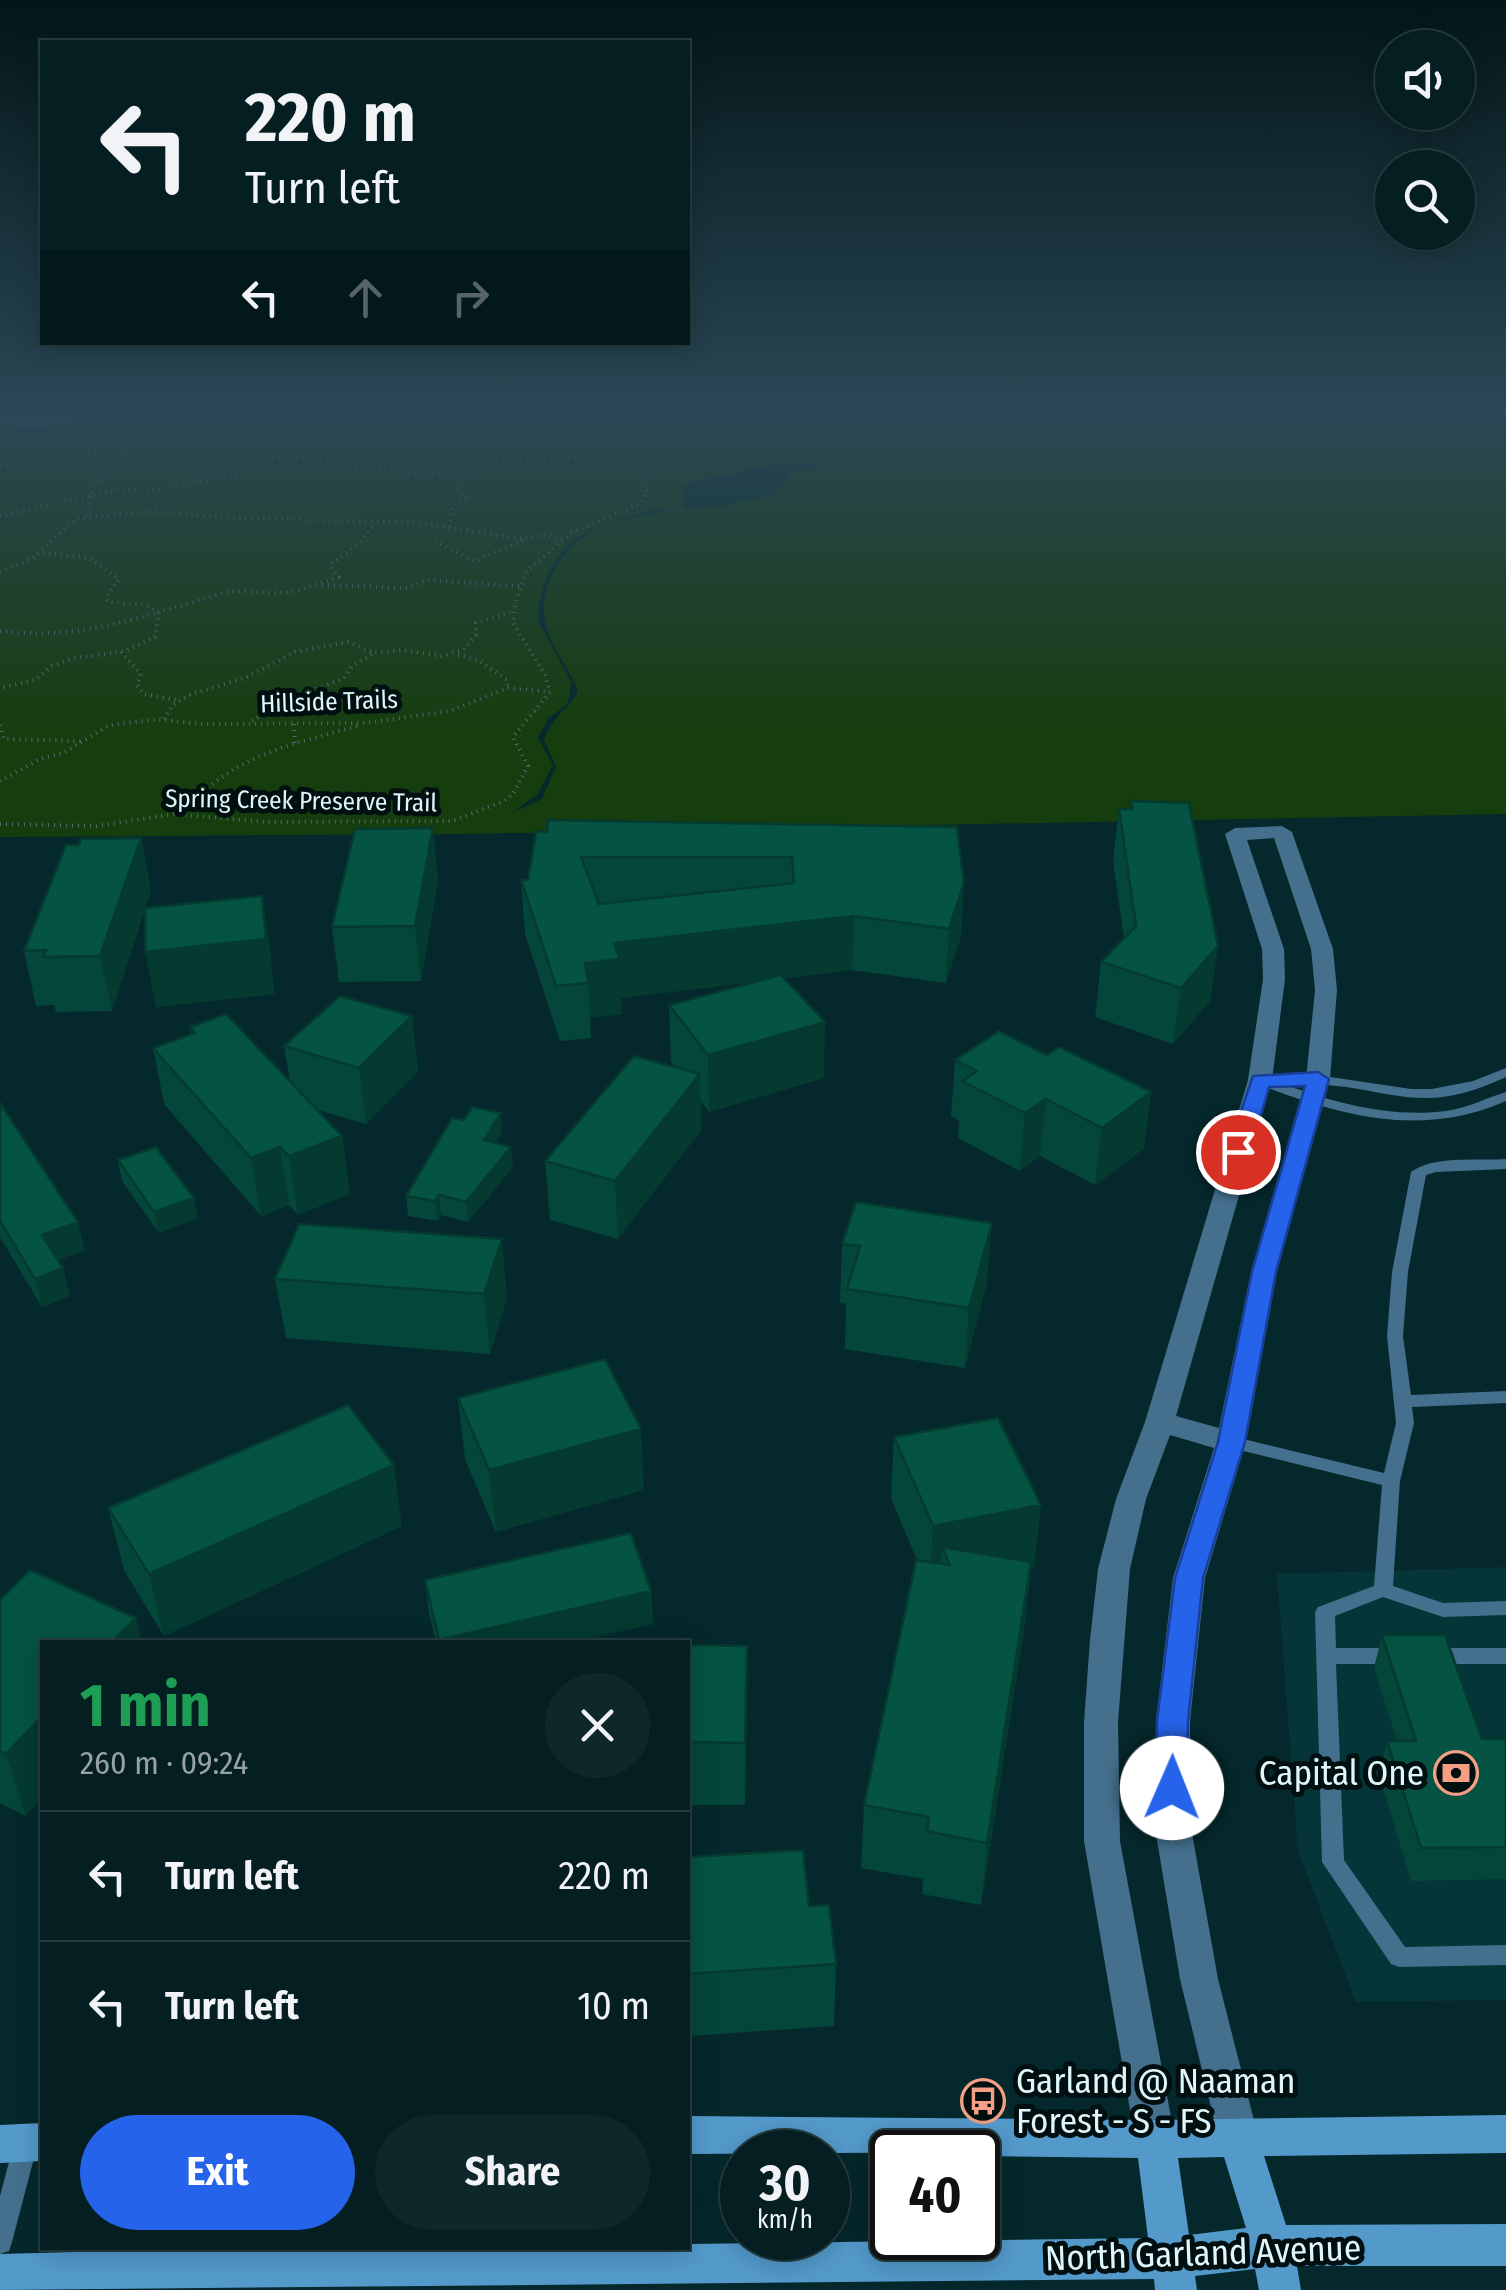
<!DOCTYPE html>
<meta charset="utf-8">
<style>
:root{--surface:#041e21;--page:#0d272a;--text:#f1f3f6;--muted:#97a2a5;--line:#253c3f;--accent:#2563eb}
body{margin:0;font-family:"Fira Sans Condensed",sans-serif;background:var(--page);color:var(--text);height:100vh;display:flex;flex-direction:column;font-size:38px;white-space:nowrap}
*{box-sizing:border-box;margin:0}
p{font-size:32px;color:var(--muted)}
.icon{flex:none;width:55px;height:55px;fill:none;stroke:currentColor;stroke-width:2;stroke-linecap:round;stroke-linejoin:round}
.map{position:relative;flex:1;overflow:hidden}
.side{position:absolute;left:40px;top:1640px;width:650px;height:610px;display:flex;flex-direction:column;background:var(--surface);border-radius:0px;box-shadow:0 5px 25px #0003,0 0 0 2px var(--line)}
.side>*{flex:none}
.top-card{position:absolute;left:40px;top:40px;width:650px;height:305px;border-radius:0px;box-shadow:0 5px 25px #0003,0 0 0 2px var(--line);background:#041e21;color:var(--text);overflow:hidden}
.buttons{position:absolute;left:1375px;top:30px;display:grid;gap:20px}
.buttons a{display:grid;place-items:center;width:100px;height:100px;border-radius:50%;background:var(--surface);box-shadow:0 5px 25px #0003,0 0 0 2px var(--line);font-size:50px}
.speed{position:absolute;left:720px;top:2130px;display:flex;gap:20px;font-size:50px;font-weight:700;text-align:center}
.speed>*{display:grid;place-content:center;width:130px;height:130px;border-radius:50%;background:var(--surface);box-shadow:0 5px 25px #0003,0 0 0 2px var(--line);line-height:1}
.speed small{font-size:25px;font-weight:400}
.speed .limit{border:5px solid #111;border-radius:15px;background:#fff;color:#111}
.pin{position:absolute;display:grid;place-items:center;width:85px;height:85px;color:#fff;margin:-42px;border:5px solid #fff;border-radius:50%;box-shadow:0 2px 10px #0007}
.me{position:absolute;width:110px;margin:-55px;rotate:1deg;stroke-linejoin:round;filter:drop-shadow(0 0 8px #0008)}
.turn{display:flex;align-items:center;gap:35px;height:210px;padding:0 40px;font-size:45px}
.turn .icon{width:130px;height:130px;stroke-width:2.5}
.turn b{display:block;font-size:70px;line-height:85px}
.lanes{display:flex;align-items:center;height:95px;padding:0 40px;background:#0003;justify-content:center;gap:50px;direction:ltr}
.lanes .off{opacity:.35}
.round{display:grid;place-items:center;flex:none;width:105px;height:105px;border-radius:52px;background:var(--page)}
.head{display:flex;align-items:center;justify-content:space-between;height:170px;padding:0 40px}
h1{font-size:60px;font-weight:700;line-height:75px;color:#1e9e55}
.primary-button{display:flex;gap:20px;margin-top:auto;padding:20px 40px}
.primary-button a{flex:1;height:115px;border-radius:60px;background:var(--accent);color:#fff;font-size:40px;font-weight:700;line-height:115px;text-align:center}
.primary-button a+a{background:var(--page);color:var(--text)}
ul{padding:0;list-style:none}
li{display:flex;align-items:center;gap:30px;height:130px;padding:0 40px;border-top:2px solid var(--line)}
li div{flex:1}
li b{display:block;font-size:38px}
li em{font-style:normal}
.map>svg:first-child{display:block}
.built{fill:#053439}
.green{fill:#163d0e;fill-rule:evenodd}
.water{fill:#545e97}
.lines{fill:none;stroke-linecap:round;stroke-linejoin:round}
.path{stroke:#4f6e71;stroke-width:4;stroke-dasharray:1 5;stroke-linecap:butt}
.service{fill:#446f8d;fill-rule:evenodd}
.tertiary{fill:#446f8d;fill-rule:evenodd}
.secondary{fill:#539acb;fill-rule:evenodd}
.wall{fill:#04473a}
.shaded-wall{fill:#043a2f}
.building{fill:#055343;stroke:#043a2f;stroke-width:2.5;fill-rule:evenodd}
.route{fill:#2563eb;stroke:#184099;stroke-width:2.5}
.labels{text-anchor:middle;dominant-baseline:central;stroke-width:10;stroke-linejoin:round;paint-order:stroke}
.far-street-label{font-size:25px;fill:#e0f7fa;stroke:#010f11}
.near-poi-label{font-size:35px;fill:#e0f7fa;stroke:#010f11;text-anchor:end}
.near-street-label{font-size:35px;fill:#e0f7fa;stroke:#010f11}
</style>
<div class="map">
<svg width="1506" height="2290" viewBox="0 0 1506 2290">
<rect width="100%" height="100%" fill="#05282c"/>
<path class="built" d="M 1506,1567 L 1506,2000 L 1356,2002 L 1298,1851 L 1277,1574 Z"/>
<path class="green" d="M 1506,414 L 1506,814 L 463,834 L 0,837 L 0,415 ZM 827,461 L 791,474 L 775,494 L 721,506 L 683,508 L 685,484 L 765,466 ZM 653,510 L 671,510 C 651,516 629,517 609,523 C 568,538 534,583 547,628 C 553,651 570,668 578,691 C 568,710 550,719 544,740 L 556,766 L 542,799 L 511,813 L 537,795 L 553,765 L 538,738 L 548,719 L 568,703 L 571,682 L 537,619 C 547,541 582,528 653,510 Z"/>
<path class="water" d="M 0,414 L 98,414 C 65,427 35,429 0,425 Z"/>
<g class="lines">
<path class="path" d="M 166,414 L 221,428 L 249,427 L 260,440 L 285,446 L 269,456
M 617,456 L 626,447
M 569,457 L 601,465 L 638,461
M 0,465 L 55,463 L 134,444
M 0,516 L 121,489 L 162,489 L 235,475 L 253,461 L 268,457 L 302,458 L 359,469 L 388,467 L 409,474 L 468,471 L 490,464 L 531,460 L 554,462
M 87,516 L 93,487 L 156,414
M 450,527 L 452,505 L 469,498 L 457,489 L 468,471
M 435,541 L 474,561 L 527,539
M 43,553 L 89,558 L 119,579 L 106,597 L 108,602 L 145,605 L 159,612 L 230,591 L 289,593 L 339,577 L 330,565 L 359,543 L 375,524
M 0,572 L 33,558 L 76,519 L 149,511 L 215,517 L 420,523 L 521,539 L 547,535 L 562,539
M 322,585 L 408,588 L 425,580 L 521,586
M 0,631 C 55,638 106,628 159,612 L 155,637 L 125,651 L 70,659 L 52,666 L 35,680 L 0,688
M 121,652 L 141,674 L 137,685 L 144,694 L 177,700
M 458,655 L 478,660 L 507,680 L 508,688
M 164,719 L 173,705 L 191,694 L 245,678 L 295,652 L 348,642 L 374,653 L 403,650 L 441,656 L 463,650 L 476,635 L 476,623 L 514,611
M 252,721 L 289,700 L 344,678 L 352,666 L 374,653
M 294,724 L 295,745
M 0,725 L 4,739 L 81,741
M 0,781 L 42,758 L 63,753 L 110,725 L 158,719 L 200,724 L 365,723 L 450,711 L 508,688 L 550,692
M 184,815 C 226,756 291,745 357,726
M 0,824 L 96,826 L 175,814 L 266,822 L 452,821 L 504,801 L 513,794 L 528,766 L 513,737 L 550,692 L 545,675 L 513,623 L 515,604 L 527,571 L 571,533 L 640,504 L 647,491 L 637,470 L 639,457"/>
<path class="service" d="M 1506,1068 L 1506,1077 C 1482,1088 1458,1097 1431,1098 C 1402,1099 1374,1091 1346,1087 C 1325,1084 1305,1083 1284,1084 C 1334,1103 1391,1118 1446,1111 C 1468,1108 1486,1098 1506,1092 L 1506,1101 C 1420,1139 1338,1115 1255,1083 L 1253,1080 L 1260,1076 L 1317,1075 L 1411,1089 L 1432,1089 L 1473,1081 Z
M 1506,1159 L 1506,1169 L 1436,1172 L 1426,1175 L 1408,1272 L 1403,1336 L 1411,1395 L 1506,1391 L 1506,1403 L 1412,1407 L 1414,1423 L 1400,1481 L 1393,1586 L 1443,1603 L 1506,1601 L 1506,1615 L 1443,1617 L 1383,1597 L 1335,1616 L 1336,1648 L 1398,1648 L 1405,1651 L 1408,1656 L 1405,1661 L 1398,1664 L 1336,1664 L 1344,1860 L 1405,1947 L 1506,1945 L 1506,1965 L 1399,1967 L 1391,1964 L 1322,1862 L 1315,1612 L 1318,1607 L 1374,1586 L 1382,1485 L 1231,1448 L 1225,1446 L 1222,1442 L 1225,1438 L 1231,1436 L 1384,1473 L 1396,1423 L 1387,1336 L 1392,1272 L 1411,1172 C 1435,1155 1477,1161 1506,1159 Z
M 1436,1648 L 1506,1648 L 1506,1664 L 1436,1664 L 1429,1661 L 1426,1656 L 1429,1651 Z
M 26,2132 L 34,2135 L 38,2143 L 12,2242 L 9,2251 L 0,2254 L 0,2196 L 14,2143 L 18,2135 Z"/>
<path class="tertiary" d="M 1282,826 L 1292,832 L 1333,949 L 1337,990 L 1330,1079 L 1277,1272 L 1246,1442 L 1205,1578 L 1190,1721 L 1190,1822 L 1218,1979 L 1258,2136 L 1252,2149 L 1238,2155 L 1224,2149 L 1218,2136 L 1180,1979 L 1154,1822 L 1156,1721 L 1173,1578 L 1214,1448 L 1170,1435 L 1146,1499 L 1130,1569 L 1118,1722 L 1120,1841 L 1175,2139 L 1169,2152 L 1155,2158 L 1141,2152 L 1135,2139 L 1084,1841 L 1084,1722 L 1090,1640 L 1098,1569 L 1116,1499 L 1145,1422 L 1248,1080 L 1263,979 L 1262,949 L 1225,834 L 1235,828 ZM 1274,838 L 1311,949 L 1315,990 L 1306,1079 L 1251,1272 L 1219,1428 L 1176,1416 L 1272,1080 L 1285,979 L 1284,949 L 1247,840 Z"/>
<path class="secondary" d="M 1506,2115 L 1506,2153 L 1264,2156 L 1286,2225 L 1506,2224 L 1506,2266 L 1297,2266 L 1301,2290 L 1259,2290 L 1255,2269 L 1195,2276 L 1197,2290 L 1155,2290 L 1154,2279 L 0,2290 L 0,2254 L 222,2248 L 688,2248 L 688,2244 L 1148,2238 L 1138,2158 L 978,2156 L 978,2152 L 688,2154 L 688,2116 L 1155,2120 ZM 1224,2157 L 1246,2228 L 1189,2235 L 1178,2158 Z
M 42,2123 L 42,2161 L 0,2163 L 0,2125 Z"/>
</g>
<path class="wall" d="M 1131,801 L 1218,946 L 1210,1001 L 1173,1044 L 1095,1017 L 1101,962 L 1124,939 L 1113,861 L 1119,809 L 1130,809 Z
M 548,820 L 964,883 L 961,936 L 946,983 L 852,970 L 784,978 L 824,1078 L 709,1112 L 701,1101 L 701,1130 L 618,1239 L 550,1220 L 545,1161 L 675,1067 L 671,1061 L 669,1005 L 753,982 L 621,998 L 622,1014 L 590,1018 L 591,1038 L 560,1041 L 525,934 L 521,880 L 528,880 L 547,832 Z
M 433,828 L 438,881 L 421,981 L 339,982 L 332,927 Z
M 141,838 L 151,890 L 145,908 L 262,896 L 270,949 L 274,994 L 156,1007 L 145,909 L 112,1011 L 56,1012 L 54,1005 L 36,1006 L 24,951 L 79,845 Z
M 412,1016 L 418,1072 L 366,1124 L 318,1110 L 342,1136 L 350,1194 L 298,1215 L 289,1205 L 261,1216 L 164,1104 L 153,1048 L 191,1035 L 190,1027 L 290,1081 L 284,1046 Z
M 1047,1055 L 1151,1092 L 1144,1149 L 1095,1185 L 1040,1156 L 1020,1171 L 958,1138 L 959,1121 L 951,1116 L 955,1060 Z
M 0,1103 L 85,1250 L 58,1260 L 63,1268 L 70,1296 L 42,1307 L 0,1237 Z
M 464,1120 L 502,1132 L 496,1143 L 513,1167 L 468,1222 L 441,1215 L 438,1221 L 408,1216 L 406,1196 Z
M 118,1160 L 198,1218 L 159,1233 L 122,1181 Z
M 856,1202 L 987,1282 L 965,1368 L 845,1349 L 846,1304 L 840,1303 L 842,1244 Z
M 299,1224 L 507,1298 L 490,1354 L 286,1338 L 275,1279 Z
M 458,1398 L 644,1490 L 496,1532 L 465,1459 Z
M 894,1437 L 1041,1505 L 1034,1567 L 1031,1568 L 1025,1623 L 981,1905 L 922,1894 L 923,1879 L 861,1868 L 864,1805 L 917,1560 L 891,1498 Z
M 108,1508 L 402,1526 L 164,1636 L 124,1570 Z
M 425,1580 L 651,1591 L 653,1624 L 573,1642 L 436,1642 L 429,1613 Z
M 0,1600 L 26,1816 L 0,1803 Z
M 1382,1635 L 1482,1739 L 1506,1739 L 1506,1879 L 1411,1881 L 1379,1774 L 1387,1741 L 1397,1741 L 1374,1668 Z
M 688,1645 L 747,1646 L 745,1805 L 688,1805 Z
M 688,1857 L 809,1906 L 836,1964 L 834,2026 L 688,2036 Z"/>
<path class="shaded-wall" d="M 433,828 L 438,881 L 421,981 L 415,926 Z
M 141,838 L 151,890 L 112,1011 L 100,956 Z
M 964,883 L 961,936 L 946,983 L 949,929 Z
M 262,896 L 270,949 L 274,994 L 156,1007 L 145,952 Z
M 854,916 L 852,970 L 621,998 L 622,1014 L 590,1018 L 588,983 L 585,963 L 614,943 Z
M 1218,946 L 1210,1001 L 1173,1044 L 1181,988 Z
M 412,1016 L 418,1072 L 366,1124 L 359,1068 Z
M 825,1022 L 824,1078 L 709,1112 L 708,1055 Z
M 700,1074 L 701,1130 L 618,1239 L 615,1181 Z
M 1151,1092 L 1144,1149 L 1095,1185 L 1102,1128 Z
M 1046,1099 L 1040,1156 L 1020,1171 L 1025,1113 Z
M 501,1113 L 502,1132 L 486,1160 L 484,1140 Z
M 342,1136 L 350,1194 L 298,1215 L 289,1156 Z
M 280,1147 L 289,1205 L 261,1216 L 251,1158 Z
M 511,1147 L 513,1167 L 468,1222 L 466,1202 Z
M 439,1195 L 441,1215 L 438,1221 L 435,1201 Z
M 194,1198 L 198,1218 L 159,1233 L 154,1212 Z
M 78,1222 L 85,1250 L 49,1263 L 42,1235 Z
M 992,1223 L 987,1282 L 965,1368 L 969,1308 Z
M 502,1239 L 507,1298 L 490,1354 L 484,1294 Z
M 63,1268 L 70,1296 L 42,1307 L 35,1279 Z
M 641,1429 L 644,1490 L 496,1532 L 489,1470 Z
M 394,1465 L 402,1526 L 164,1636 L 149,1574 Z
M 1041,1505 L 1034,1567 L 1031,1568 L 1025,1623 L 981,1905 L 987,1843 L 950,1565 L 942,1547 L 939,1586 L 929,1588 L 933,1526 Z
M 651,1591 L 653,1624 L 573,1642 L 440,1642 L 439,1640 Z
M 136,1618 L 142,1642 L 112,1642 Z
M 747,1646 L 747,1708 L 745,1805 L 745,1743 Z
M 42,1716 L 42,1798 L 26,1816 L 6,1754 Z"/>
<path class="building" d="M 1131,801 L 1189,803 L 1218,946 L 1181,988 L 1101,962 L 1136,926 L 1119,809 L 1132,809 Z
M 548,820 L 957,827 L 964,883 L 949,929 L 854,916 L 614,943 L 620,959 L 585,963 L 588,983 L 556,986 L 521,880 L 528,880 L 536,831 L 547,832 ZM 581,857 L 792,857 L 794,883 L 599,904 Z
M 433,828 L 415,926 L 332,927 L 355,829 Z
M 141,838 L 100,956 L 43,957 L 46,950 L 24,951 L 66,845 L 79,845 L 81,839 Z
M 262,896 L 266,939 L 145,952 L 145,908 Z
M 781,975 L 825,1022 L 708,1055 L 669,1005 Z
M 340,996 L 412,1016 L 359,1068 L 284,1046 Z
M 226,1014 L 342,1136 L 289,1156 L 280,1147 L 251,1158 L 153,1048 L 195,1033 L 190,1027 Z
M 999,1031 L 1047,1055 L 1059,1047 L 1151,1092 L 1102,1128 L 1046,1099 L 1025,1113 L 962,1081 L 977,1071 L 955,1060 Z
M 634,1056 L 700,1074 L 615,1181 L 545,1161 Z
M 0,1103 L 78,1222 L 42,1235 L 63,1268 L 35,1279 L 0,1221 Z
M 472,1107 L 501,1113 L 484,1140 L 511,1147 L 466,1202 L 439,1195 L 435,1201 L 406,1196 L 452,1118 L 464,1120 Z
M 156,1147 L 194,1198 L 154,1212 L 118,1160 Z
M 856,1202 L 992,1223 L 969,1308 L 847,1289 L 860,1246 L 842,1244 Z
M 299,1224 L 502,1239 L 484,1294 L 275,1279 Z
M 605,1359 L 641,1429 L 489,1470 L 458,1398 Z
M 348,1405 L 394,1465 L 149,1574 L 108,1508 Z
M 998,1418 L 1041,1505 L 933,1526 L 894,1437 Z
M 631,1533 L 651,1591 L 439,1640 L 425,1580 Z
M 942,1547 L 1031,1562 L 987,1843 L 927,1831 L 929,1817 L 864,1805 L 916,1560 L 950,1565 Z
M 30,1570 L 136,1618 L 112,1642 L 42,1642 L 42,1716 L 6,1754 L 0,1751 L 0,1600 Z
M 1382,1635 L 1445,1635 L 1482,1739 L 1506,1739 L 1506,1847 L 1421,1848 L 1387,1741 L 1416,1741 Z
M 688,1645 L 747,1646 L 745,1743 L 688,1742 Z
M 803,1850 L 809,1906 L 829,1905 L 836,1964 L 688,1974 L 688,1857 Z"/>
<linearGradient id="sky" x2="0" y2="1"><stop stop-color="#031618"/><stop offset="0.56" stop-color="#2a4856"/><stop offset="1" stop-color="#2a4856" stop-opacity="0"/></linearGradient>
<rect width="1506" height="735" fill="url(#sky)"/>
<path class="route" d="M 1318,1072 L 1329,1079 L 1276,1272 L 1245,1442 L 1203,1578 L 1188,1721 L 1187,1788 L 1183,1797 L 1172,1801 L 1161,1797 L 1156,1788 L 1157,1721 L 1175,1578 L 1218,1442 L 1252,1272 L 1305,1086 L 1269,1087 L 1250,1152 L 1238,1159 L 1227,1152 L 1253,1076 Z"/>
<defs>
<g id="bank-ring" transform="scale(2.25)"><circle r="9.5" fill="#010f11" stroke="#f39f83" stroke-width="1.5"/><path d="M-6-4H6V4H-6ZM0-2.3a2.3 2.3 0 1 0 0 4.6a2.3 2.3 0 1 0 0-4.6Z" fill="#f39f83"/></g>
<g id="bus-ring" transform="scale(2.25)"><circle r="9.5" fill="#010f11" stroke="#f39f83" stroke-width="1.5"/><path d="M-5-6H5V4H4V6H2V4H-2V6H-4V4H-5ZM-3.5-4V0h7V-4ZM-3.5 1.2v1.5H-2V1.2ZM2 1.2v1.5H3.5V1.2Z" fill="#f39f83"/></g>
</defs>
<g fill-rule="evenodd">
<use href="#bank-ring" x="1456" y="1773"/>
<use href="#bus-ring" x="983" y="2101"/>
</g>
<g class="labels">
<g class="far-street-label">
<text transform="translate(329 702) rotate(-2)">Hillside Trails</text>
<text transform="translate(301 801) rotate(1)">Spring Creek Preserve Trail</text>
</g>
<g class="near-poi-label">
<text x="1424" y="1773">Capital One</text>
<text x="1016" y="2081" text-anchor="start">Garland @ Naaman<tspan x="1016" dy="40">Forest - S - FS</tspan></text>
</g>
<g class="near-street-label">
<text transform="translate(1203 2253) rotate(-2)">North Garland Avenue</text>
</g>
</g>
</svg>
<div class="buttons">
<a><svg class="icon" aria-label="sound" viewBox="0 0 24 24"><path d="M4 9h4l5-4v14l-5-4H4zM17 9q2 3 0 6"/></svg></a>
<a><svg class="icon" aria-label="search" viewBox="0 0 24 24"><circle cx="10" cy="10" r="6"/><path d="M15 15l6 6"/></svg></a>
</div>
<div class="speed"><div>30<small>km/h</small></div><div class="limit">40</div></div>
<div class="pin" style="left:1238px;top:1152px;background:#d93025"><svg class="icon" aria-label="arrive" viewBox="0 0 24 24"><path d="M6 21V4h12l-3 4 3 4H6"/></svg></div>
<svg class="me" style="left:1172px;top:1788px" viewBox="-20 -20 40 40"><circle r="19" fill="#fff"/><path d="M0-13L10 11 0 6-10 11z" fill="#2563eb"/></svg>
<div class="top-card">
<div class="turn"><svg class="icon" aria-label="left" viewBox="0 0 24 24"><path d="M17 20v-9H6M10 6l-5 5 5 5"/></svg><div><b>220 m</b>Turn left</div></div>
<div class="lanes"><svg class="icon" aria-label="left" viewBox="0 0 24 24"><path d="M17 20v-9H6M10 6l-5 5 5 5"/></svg><svg class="icon off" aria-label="ahead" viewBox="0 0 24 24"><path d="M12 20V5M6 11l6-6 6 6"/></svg><svg class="icon off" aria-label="right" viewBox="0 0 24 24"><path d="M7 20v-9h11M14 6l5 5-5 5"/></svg></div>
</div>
<section class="side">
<div class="head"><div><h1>1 min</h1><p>260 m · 09:24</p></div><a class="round"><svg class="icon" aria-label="close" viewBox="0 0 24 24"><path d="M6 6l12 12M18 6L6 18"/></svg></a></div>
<ul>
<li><svg class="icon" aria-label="left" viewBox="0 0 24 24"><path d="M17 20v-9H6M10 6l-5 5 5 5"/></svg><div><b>Turn left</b></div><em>220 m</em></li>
<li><svg class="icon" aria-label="left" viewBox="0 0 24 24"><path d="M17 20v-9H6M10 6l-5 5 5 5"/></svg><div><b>Turn left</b></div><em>10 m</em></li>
</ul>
<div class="primary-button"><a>Exit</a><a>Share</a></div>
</section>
</div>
